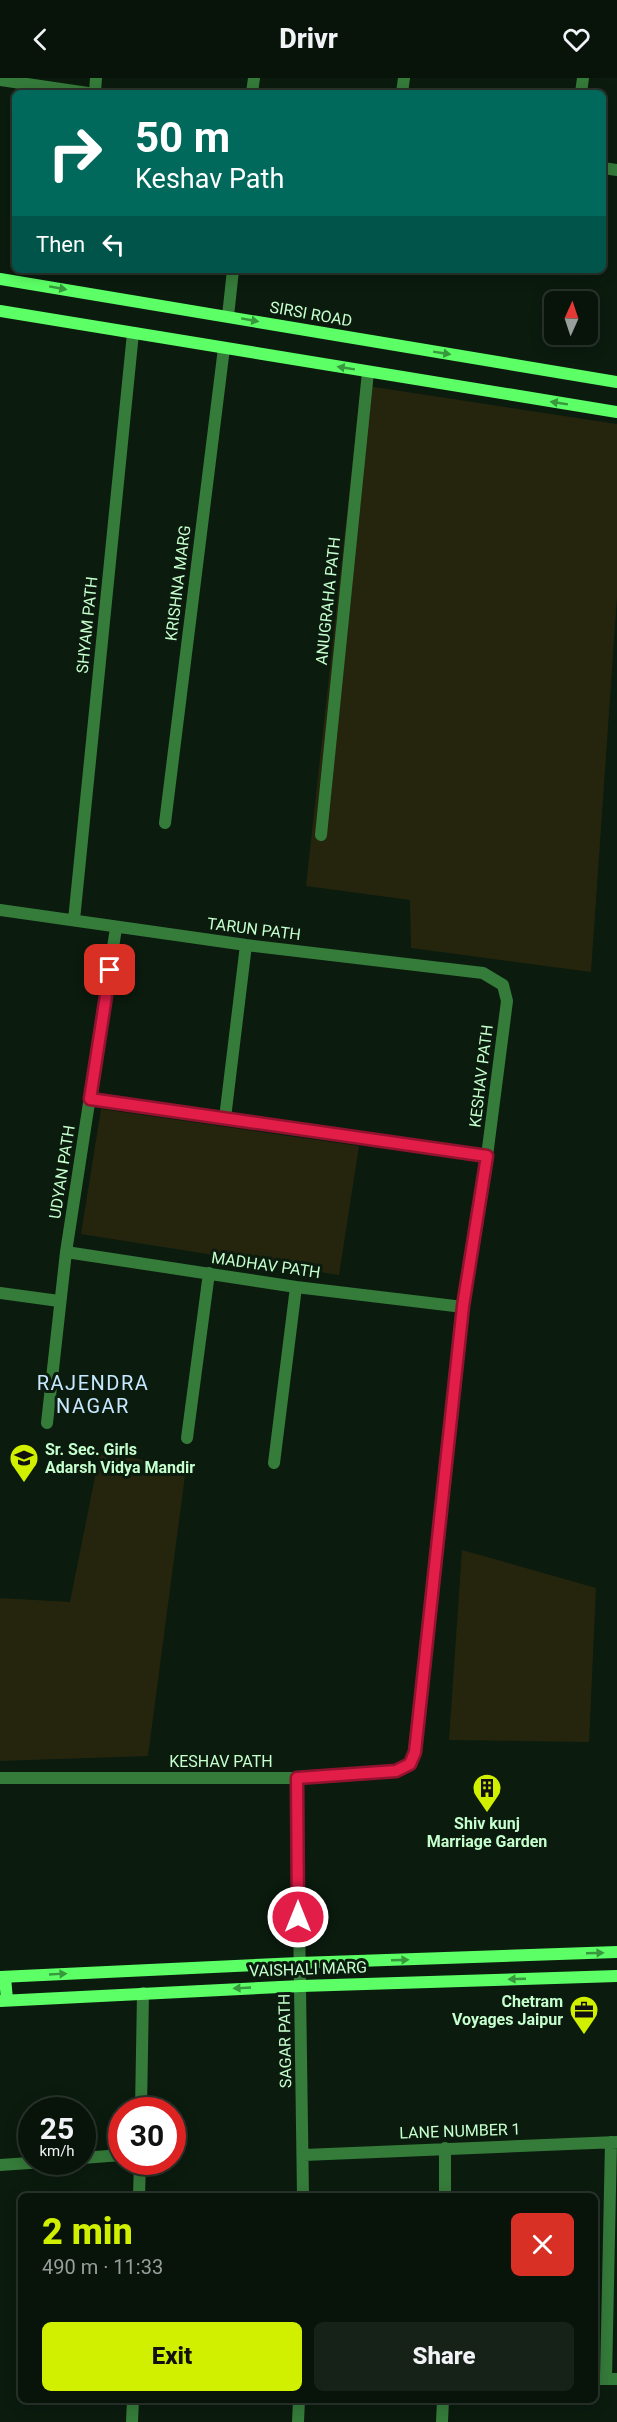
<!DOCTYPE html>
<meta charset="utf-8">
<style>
:root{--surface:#08140a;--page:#162118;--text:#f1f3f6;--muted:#989e9c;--line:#29332b;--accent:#d1f000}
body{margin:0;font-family:Roboto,sans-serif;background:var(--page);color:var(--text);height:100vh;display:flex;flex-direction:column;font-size:22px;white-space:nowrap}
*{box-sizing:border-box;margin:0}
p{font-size:20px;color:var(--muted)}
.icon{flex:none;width:33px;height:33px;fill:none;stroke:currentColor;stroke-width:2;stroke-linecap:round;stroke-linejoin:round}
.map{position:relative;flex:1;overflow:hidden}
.sheet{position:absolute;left:18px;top:2115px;width:580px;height:210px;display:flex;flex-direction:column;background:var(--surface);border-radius:9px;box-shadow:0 3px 15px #0003,0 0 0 2px var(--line)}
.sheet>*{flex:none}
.guide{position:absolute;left:12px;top:12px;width:594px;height:183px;border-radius:9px;box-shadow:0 3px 15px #0003,0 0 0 2px var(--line);background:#00695c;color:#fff;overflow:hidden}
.needle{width:39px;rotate:3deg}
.buttons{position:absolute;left:544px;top:213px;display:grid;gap:12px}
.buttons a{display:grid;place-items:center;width:54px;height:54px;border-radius:9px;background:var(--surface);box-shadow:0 3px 15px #0003,0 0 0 2px var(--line);font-size:30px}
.speed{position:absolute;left:18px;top:2019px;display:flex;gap:12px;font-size:30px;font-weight:700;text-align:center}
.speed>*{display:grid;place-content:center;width:78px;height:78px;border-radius:50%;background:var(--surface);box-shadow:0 3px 15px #0003,0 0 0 2px var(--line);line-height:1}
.speed small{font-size:15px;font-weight:400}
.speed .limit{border:9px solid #d22;background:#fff;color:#111}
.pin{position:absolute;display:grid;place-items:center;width:51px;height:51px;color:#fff;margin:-26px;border-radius:12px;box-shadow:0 3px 9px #0006}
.me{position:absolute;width:66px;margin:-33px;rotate:0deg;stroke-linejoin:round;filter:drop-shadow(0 0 4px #0008)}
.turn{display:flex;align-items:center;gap:21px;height:126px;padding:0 24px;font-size:27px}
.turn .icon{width:78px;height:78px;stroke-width:2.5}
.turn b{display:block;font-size:42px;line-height:51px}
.then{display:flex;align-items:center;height:57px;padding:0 24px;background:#0003;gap:12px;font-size:22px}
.round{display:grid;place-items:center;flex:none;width:63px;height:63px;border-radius:9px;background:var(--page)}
.headline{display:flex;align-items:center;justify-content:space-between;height:102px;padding:0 24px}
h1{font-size:36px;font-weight:800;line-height:45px;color:var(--accent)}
.action{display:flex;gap:12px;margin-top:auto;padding:12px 24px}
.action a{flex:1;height:69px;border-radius:9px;background:var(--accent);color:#111;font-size:24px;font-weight:800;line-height:69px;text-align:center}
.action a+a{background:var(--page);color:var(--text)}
header{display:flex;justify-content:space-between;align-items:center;height:78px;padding:0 24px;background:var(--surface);font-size:27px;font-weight:800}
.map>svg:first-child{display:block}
.green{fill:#25250e}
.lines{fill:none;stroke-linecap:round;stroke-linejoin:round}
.street{stroke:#357b3a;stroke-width:12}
.secondary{stroke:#5cff65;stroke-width:12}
.oneway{fill:#38983e}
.route-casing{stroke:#92132f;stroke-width:15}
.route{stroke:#e11d48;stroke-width:10}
.labels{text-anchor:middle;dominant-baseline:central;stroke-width:6;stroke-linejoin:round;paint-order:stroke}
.street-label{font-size:16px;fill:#c5ffcd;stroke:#0b1b0e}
.poi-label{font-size:16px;font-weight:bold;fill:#c5ffcd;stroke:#0b1b0e;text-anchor:start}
.quarter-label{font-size:20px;letter-spacing:1.5px;fill:#c7e9ff;stroke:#0b1b0e}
</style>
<header><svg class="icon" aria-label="back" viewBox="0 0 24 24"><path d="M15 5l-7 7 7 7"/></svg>Drivr<svg class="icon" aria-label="heart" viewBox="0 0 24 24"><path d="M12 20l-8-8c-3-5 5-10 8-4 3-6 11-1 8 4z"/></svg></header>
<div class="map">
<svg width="617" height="2344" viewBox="0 0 617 2344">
<rect width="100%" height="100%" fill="#0b1b0e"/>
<path class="green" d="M 361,307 L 617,346 L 617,519 L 591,894 L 411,870 L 410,822 L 306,808 Z
M 101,1031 L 359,1068 L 339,1197 L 81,1156 Z
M 100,1374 L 186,1390 L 148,1678 L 0,1683 L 0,1520 L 70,1524 Z
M 462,1472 L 596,1510 L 589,1664 L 449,1662 Z"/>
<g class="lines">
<path class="street" d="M 0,2 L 88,15
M 95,15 L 96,0
M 252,15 L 254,0
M 402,15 L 404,0
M 581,15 L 583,0
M 603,90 L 617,92
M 228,238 L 233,192
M 165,745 L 224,270
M 321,757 L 368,294
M 0,832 L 246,867 L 483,895 L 503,907 L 507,923 L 487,1078 L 463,1229 L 415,1674 L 410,1686 L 396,1693 L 297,1700 L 0,1700
M 74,842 L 133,255
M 90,1021 L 487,1078
M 225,1040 L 246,867
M 66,1174 L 296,1209 L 463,1229
M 0,1215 L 59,1223
M 47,1345 L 66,1174 L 116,850
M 187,1360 L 209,1195
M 274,1385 L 296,1209
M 297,1700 L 303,2118
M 141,2032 L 143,1915
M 304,2077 L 617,2064
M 82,2080 L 122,2077
M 0,2087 L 44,2084
M 139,2118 L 140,2084
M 445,2118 L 445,2070
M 596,2301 L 617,2301
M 606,2301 L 611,2064
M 132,2344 L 133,2322
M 298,2344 L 299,2322
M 442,2344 L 443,2322"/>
<path class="secondary" d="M 0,201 L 617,304
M 0,233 L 617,334
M 0,1899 L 299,1885 L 617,1874
M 5,1899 L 7,1922
M 0,1923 L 301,1908 L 617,1898"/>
</g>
<defs><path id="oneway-solid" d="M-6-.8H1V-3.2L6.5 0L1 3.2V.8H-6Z" transform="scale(1.5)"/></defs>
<g class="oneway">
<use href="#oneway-solid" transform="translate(58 210) rotate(10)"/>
<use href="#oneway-solid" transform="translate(250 242) rotate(10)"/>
<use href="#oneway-solid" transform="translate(442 275) rotate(9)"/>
<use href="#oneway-solid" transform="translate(346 290) rotate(-171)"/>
<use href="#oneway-solid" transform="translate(559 325) rotate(-171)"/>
<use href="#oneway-solid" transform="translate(595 1875) rotate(-2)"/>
<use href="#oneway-solid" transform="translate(400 1882) rotate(-2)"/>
<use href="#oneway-solid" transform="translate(58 1896) rotate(-3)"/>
<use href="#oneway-solid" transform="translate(517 1901) rotate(178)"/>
<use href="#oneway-solid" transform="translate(242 1910) rotate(177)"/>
</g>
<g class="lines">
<g class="route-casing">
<path id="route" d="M 110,892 L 90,1021 L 487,1078 L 463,1228 L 415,1674 L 410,1686 L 396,1693 L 297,1700 L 298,1839"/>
</g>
<use href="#route" class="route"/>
</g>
<defs>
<g id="school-pin" transform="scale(1.5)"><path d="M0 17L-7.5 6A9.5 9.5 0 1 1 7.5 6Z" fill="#d1f000" stroke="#0b1b0e"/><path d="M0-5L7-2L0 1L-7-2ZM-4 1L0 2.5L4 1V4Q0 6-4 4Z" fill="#111"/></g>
<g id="building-pin" transform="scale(1.5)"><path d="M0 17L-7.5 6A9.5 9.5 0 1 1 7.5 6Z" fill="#d1f000" stroke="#0b1b0e"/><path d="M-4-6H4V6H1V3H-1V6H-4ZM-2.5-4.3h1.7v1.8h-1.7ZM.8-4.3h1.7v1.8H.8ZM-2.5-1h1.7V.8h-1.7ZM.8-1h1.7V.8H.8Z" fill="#111"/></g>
<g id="office-pin" transform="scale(1.5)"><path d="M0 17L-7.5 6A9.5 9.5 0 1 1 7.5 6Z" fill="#d1f000" stroke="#0b1b0e"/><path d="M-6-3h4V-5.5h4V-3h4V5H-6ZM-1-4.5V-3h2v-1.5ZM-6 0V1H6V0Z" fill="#111"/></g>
</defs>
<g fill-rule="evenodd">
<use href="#school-pin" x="24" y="1380"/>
<use href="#building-pin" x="487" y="1710"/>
<use href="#office-pin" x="584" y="1932"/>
</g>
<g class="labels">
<g class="street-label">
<text transform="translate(311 236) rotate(10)">SIRSI ROAD</text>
<text transform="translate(178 505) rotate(-83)">KRISHNA MARG</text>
<text transform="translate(328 523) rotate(-84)">ANUGRAHA PATH</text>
<text transform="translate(87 547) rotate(-84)">SHYAM PATH</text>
<text transform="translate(254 851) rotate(7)">TARUN PATH</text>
<text transform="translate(481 998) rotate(-83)">KESHAV PATH</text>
<text transform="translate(62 1094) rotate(-81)">UDYAN PATH</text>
<text transform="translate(266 1187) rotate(8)">MADHAV PATH</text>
<text x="221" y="1683">KESHAV PATH</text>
<text transform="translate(308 1891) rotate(-2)">VAISHALI MARG</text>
<text transform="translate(285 1963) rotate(-91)">SAGAR PATH</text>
<text transform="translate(460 2053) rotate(-2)">LANE NUMBER 1</text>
</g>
<g class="poi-label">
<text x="45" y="1371">Sr. Sec. Girls<tspan x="45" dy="18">Adarsh Vidya Mandir</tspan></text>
<text x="487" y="1745" text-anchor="middle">Shiv kunj<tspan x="487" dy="18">Marriage Garden</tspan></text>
<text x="563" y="1923" text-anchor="end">Chetram<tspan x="563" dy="18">Voyages Jaipur</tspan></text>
</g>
<g class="quarter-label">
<text x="93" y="1305">RAJENDRA<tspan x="93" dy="23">NAGAR</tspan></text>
</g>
</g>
</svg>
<div class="buttons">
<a><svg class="needle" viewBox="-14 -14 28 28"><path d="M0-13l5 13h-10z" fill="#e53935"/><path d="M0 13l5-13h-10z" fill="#989e9c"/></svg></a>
</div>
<div class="speed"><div>25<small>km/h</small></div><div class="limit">30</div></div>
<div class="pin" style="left:110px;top:892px;background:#d93025"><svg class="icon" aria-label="arrive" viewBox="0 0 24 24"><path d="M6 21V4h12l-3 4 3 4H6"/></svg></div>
<svg class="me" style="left:298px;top:1839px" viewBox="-20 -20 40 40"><circle r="17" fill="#e11d48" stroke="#fff" stroke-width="3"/><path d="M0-11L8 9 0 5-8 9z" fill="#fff"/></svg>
<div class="guide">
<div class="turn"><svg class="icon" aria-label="right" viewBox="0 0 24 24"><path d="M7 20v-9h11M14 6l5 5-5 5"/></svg><div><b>50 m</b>Keshav Path</div></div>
<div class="then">Then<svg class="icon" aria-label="left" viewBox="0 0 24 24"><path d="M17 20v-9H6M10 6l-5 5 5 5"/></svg></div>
</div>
<section class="sheet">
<div class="headline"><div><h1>2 min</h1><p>490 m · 11:33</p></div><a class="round" style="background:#d93025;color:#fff"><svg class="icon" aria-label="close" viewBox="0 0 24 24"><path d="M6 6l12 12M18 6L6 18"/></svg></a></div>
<div class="action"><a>Exit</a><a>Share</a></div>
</section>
</div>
